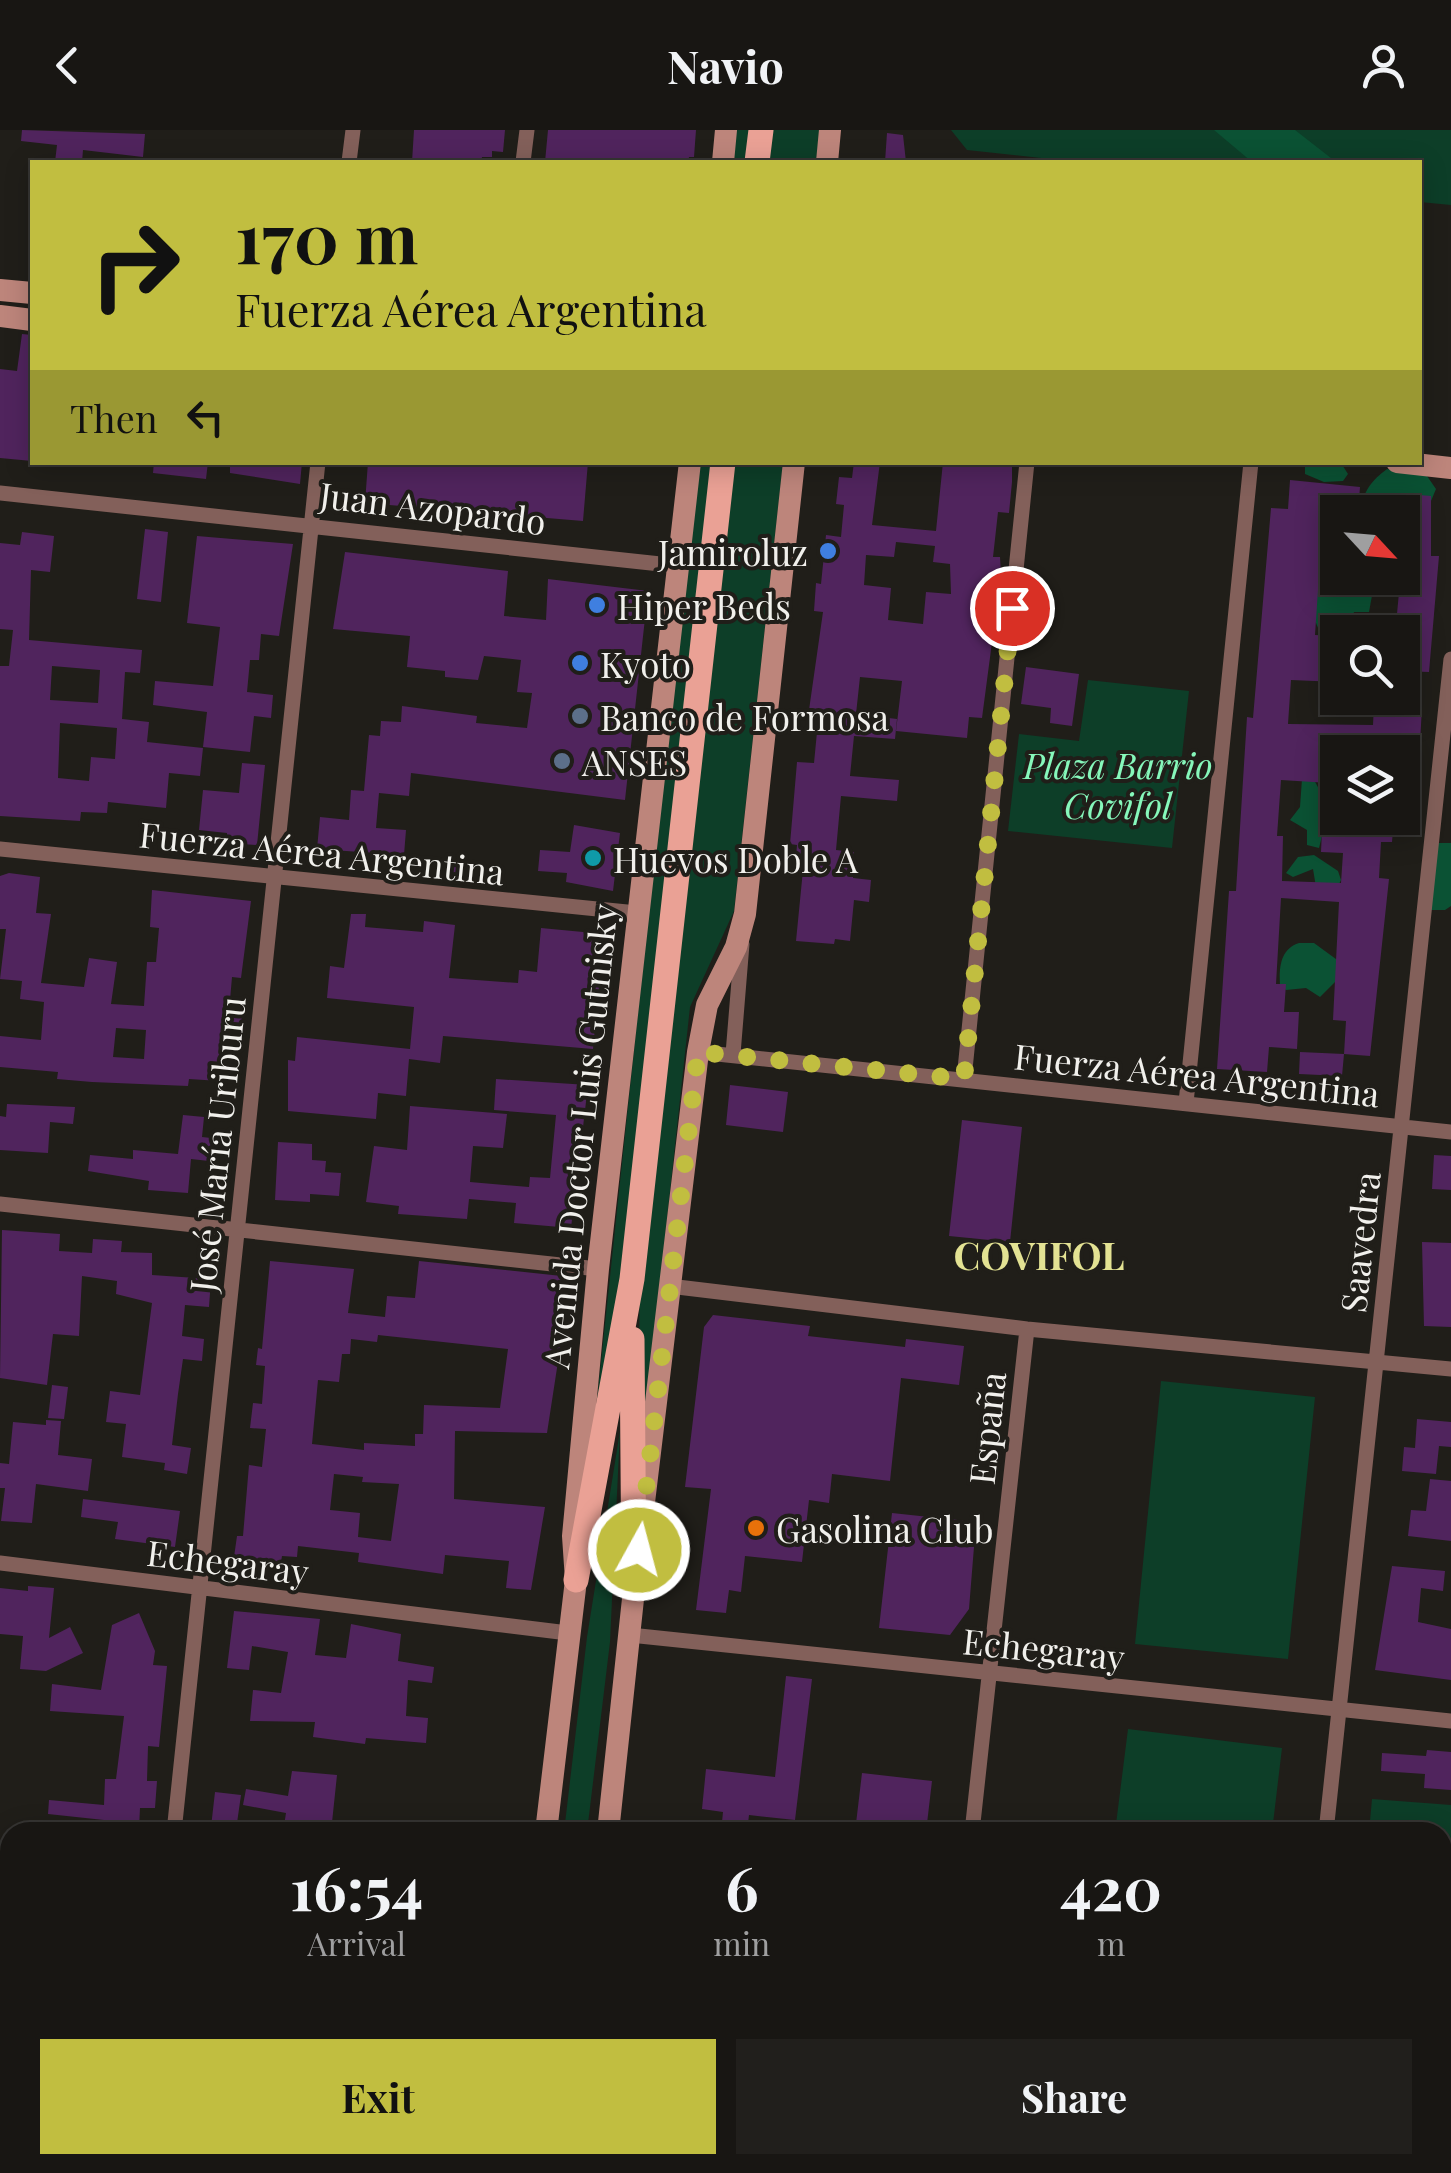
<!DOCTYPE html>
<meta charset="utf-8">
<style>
:root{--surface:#181613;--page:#211f1c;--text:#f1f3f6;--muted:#9f9fa0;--line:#363533;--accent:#c1be40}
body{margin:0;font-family:"Playfair Display",serif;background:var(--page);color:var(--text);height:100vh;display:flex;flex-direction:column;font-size:38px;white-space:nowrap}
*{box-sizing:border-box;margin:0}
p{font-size:32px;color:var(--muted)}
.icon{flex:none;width:55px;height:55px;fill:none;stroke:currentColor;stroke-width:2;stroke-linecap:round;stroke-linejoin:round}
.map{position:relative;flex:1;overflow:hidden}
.drawer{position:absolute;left:0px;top:1692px;width:1452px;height:352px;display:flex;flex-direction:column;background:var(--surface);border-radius:30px 30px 0 0;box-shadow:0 5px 25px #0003,0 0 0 2px var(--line)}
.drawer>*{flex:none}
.hud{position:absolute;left:30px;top:30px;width:1392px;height:305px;border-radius:0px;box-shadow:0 5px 25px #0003,0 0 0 2px var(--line);background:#c1be40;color:#111;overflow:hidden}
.needle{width:65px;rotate:116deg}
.buttons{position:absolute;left:1320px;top:365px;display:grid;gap:20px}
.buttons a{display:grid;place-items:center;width:100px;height:100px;border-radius:0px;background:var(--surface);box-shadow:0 5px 25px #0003,0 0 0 2px var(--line);font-size:50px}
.pin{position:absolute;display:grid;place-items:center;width:85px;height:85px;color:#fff;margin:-42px;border:5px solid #fff;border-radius:50%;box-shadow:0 2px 10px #0007}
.me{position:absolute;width:110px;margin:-55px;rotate:7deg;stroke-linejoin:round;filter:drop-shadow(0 0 8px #0008)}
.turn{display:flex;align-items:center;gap:35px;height:210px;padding:0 40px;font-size:45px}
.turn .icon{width:130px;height:130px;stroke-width:2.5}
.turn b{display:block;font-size:70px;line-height:85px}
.then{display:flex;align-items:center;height:95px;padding:0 40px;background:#0003;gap:20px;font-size:38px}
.eta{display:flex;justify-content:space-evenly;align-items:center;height:170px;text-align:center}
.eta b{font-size:60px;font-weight:700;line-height:70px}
.button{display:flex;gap:20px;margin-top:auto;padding:20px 40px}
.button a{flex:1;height:115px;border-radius:0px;background:var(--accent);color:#111;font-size:40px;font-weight:700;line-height:115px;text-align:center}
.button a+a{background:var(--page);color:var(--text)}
header{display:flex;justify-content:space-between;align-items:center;height:130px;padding:0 40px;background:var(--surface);font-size:45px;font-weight:700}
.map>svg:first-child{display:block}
.built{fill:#292419}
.green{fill:#0d3e28}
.forest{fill:#0b5234}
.building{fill:#50245d;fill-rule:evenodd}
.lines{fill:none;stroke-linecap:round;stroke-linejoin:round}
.minor{stroke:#83605a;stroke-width:15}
.secondary{stroke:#bd857b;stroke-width:22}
.primary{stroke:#eaa195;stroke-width:25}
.route{stroke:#c1be40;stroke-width:18;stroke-dasharray:0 32.4}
.shop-dot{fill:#3f7fe0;stroke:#201e19;stroke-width:4}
.service-dot{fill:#5c6f8a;stroke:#201e19;stroke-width:4}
.culture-dot{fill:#0f9aa8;stroke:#201e19;stroke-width:4}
.food-dot{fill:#e8710a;stroke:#201e19;stroke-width:4}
.labels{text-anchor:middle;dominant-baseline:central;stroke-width:8;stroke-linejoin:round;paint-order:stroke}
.street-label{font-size:35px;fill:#f1f0ec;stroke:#201e19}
.poi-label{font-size:35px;fill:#f1f0ec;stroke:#201e19;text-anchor:start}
.park-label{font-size:35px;font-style:italic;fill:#86f8bb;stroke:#201e19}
.neighbourhood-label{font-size:38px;font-weight:bold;fill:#e3e293;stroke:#201e19}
</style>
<header><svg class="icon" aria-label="back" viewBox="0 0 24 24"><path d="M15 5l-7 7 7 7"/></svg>Navio<svg class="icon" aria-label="person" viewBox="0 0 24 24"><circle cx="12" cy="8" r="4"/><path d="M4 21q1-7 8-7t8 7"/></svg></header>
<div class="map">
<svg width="1451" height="2043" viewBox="0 0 1451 2043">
<rect width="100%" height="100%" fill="#201e19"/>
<path class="built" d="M 156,2035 L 491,2035 L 490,2043 L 155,2043 Z"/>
<path class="green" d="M 732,0 L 820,0 L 816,32 L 729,32 Z
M 951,0 L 1451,0 L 1451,75 L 1420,72 L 1420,32 L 1078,32 L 967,20 Z
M 696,333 L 783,333 L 734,781 L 690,877 L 640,1338 L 639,1086 L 584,1393 Z
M 1088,550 L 1189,561 L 1172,718 L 1008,701 L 1019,604 L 1079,611 Z
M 1161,1251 L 1315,1267 L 1288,1529 L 1135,1514 Z
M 620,1301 L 610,1512 L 587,1702 L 564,1702 L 587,1507 Z
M 1128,1599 L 1282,1618 L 1272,1702 L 1115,1702 Z
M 1372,1669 L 1451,1675 L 1451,1727 L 1443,1726 L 1442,1702 L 1369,1702 Z"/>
<path class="forest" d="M 1214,0 L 1295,0 L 1336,32 L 1252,32 Z
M 1305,333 L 1341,333 L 1348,344 L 1343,351 L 1324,352 L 1305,344 Z
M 1387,339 L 1427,346 L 1436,359 L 1431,371 L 1418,375 L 1392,371 L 1386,382 L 1361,382 C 1363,361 1371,351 1387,339 Z
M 1333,419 L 1337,421 L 1338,448 L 1369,448 L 1373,460 L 1369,482 L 1354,482 L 1352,489 L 1360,495 L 1357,502 L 1338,502 L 1337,510 L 1321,505 L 1311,481 L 1319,430 Z
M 1302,649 L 1314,650 L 1319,659 L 1337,652 L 1337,680 L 1327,686 L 1319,718 L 1307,715 L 1307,700 L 1290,690 L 1300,677 Z
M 1437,713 L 1451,713 L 1451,776 L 1445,780 L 1421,780 Z
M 1314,725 L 1338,741 L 1341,750 L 1335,762 L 1316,757 L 1313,739 L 1293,747 L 1286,743 L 1298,727 Z
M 1299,813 L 1314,813 L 1340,832 L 1339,848 L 1320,867 L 1306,858 L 1286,860 L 1280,856 C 1279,838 1280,819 1299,813 Z"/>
<path class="building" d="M 22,0 L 145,4 L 143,27 L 83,20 L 82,32 L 55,32 L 57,15 L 21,11 Z
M 414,0 L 505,0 L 503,22 L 492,21 L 492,27 L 482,27 L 481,32 L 412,32 Z
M 548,0 L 696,0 L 694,27 L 689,27 L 688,32 L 545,32 Z
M 887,3 L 903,5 L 906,32 L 885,32 Z
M 22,204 L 32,205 L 32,331 L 0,328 L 0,239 L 17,241 Z
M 154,332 L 208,332 L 206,349 L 153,343 Z
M 230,332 L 302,332 L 300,354 L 230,343 Z
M 368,332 L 588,332 L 583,391 L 365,373 Z
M 854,332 L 880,332 L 872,395 L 936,401 L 943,332 L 1012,332 L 1012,352 L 1009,383 L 998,382 L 993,427 L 1000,427 L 1001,444 L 982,588 L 969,587 L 967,608 L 896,601 L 902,551 L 860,547 L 856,584 L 897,589 L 895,609 L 854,606 L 850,646 L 899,650 L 897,671 L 841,666 L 836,720 L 854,722 L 853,748 L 871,750 L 869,772 L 854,770 L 850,811 L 835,809 L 834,814 L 796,811 L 803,740 L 795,740 L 797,715 L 790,714 L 797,632 L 814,633 L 817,602 L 806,601 L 823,482 L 814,481 L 816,453 L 821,454 L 826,405 L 841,407 L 844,375 L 836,374 L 839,347 L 852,348 ZM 896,412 L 935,416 L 933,432 L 950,434 L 951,464 L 926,462 L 923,494 L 888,490 L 891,458 L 864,455 L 866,425 L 894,427 Z
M 1290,350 L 1360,357 L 1358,382 L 1323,384 L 1315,505 L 1338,506 L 1338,552 L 1291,550 L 1288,594 L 1373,595 L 1374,574 L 1386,575 L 1386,568 L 1410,568 L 1409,576 L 1422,577 L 1419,632 L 1402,631 L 1402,622 L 1332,622 L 1329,653 L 1281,650 L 1277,706 L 1283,706 L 1282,751 L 1341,753 L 1343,723 L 1321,722 L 1322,700 L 1359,702 L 1360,688 L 1394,688 L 1392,712 L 1381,712 L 1379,748 L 1389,749 L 1370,926 L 1344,924 L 1346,891 L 1333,890 L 1339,772 L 1281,768 L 1276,854 L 1286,854 L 1284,882 L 1299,882 L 1297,919 L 1269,917 L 1267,942 L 1217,939 L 1229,761 L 1236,761 L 1247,587 L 1253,588 L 1271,378 L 1288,379 Z
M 1408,364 L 1431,366 L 1431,426 L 1439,426 L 1429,542 L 1402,541 L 1402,502 L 1381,502 L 1382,483 L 1397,484 Z
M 145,399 L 168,402 L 161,472 L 137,469 Z
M 22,402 L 54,406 L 50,442 L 31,440 L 29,510 L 142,520 L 140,543 L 125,542 L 122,589 L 149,592 L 147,612 L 203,618 L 200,646 L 169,643 L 166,678 L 108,672 L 107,683 L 81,682 L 80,691 L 0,686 L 0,536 L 9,536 L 13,500 L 0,499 L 0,413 L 20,415 ZM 52,536 L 100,540 L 98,573 L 50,570 ZM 60,593 L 117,598 L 115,629 L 91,627 L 89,651 L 58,648 Z
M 197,406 L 293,414 L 279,506 L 261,504 L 259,530 L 250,530 L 247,562 L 273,565 L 271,588 L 254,586 L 250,622 L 203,617 L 207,582 L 153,575 L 155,551 L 213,556 L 220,497 L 187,493 Z
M 345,422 L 508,441 L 504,486 L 546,490 L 548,449 L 648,461 L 625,670 L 411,643 L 409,666 L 379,663 L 376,698 L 406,700 L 404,725 L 317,719 L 320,687 L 349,690 L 351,660 L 364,661 L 369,605 L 380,606 L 381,591 L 401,592 L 402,576 L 477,586 L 476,593 L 527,598 L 532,563 L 517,562 L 521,530 L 484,526 L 478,550 L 445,547 L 445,541 L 407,537 L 410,506 L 333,499 Z
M 1026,537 L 1079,544 L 1072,596 L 1050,593 L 1051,578 L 1021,574 Z
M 242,633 L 265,635 L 257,715 L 227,713 L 227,703 L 199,700 L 203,660 L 239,663 Z
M 574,695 L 620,703 L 613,761 L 566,752 L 567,743 L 538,741 L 540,720 L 570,722 Z
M 436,730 L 458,731 L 456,749 L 435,747 Z
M 9,743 L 40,747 L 36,783 L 51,784 L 41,853 L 84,857 L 89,828 L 117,832 L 111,874 L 144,876 L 147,832 L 156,832 L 159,798 L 150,797 L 152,760 L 251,771 L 241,848 L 232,847 L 229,882 L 242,883 L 240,913 L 222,912 L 220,951 L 189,949 L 188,956 L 92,952 L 57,949 L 58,942 L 0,937 L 0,906 L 41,910 L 44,872 L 20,869 L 22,851 L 0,849 L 6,799 L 0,799 L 0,746 ZM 116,898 L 146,900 L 144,929 L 113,927 Z
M 351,784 L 366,784 L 365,797 L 423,802 L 424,791 L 455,795 L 449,848 L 518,853 L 519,840 L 537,842 L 541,798 L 604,804 L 593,919 L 443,906 L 440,933 L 409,929 L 406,966 L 378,963 L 376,989 L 288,981 L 288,930 L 295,931 L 297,907 L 410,919 L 414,877 L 327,868 L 330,836 L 344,838 Z
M 1300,922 L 1344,924 L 1342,946 L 1299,944 Z
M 496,949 L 588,955 L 571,1098 L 514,1093 L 516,1073 L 469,1069 L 467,1089 L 398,1084 L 399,1076 L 366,1072 L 374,1016 L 407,1020 L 410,976 L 507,984 L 503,1018 L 473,1016 L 470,1052 L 529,1057 L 530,1047 L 550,1048 L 556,985 L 494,980 Z
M 730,955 L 788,962 L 783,1002 L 726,995 Z
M 7,974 L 75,977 L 73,994 L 50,992 L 48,1023 L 0,1020 L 0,986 L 6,987 Z
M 183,985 L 204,987 L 202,1007 L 211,1008 L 209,1031 L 191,1029 L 188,1063 L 148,1060 L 149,1051 L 88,1041 L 90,1025 L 133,1029 L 133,1020 L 178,1024 Z
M 962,990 L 1022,997 L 1010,1112 L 949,1106 Z
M 278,1012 L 312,1014 L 312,1030 L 326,1031 L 325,1042 L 341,1043 L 339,1066 L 310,1064 L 310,1072 L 275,1070 Z
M 1434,1025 L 1451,1026 L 1451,1060 L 1432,1059 Z
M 2,1100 L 60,1104 L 59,1121 L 92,1123 L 93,1109 L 122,1111 L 121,1122 L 152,1123 L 152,1145 L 211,1149 L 209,1177 L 185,1175 L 182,1206 L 204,1209 L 202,1231 L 183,1229 L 178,1264 L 172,1315 L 191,1318 L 187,1344 L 164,1340 L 165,1333 L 122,1327 L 126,1294 L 106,1292 L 110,1261 L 140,1265 L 152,1173 L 116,1164 L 117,1151 L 82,1146 L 79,1206 L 53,1204 L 47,1255 L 0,1248 Z
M 1422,1112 L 1451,1113 L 1451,1197 L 1424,1196 Z
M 270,1131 L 354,1139 L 348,1183 L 385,1187 L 387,1166 L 415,1168 L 419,1131 L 571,1147 L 547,1303 L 455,1301 L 454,1369 L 545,1377 L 531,1460 L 506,1458 L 509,1431 L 445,1425 L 443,1444 L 358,1432 L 359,1423 L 298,1416 L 297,1427 L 282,1426 L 281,1432 L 234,1427 L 237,1406 L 243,1406 L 249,1335 L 262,1337 L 266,1299 L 250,1298 L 253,1273 L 262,1274 L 265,1236 L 256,1235 L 258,1218 L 262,1219 ZM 378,1205 L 508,1219 L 500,1278 L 424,1275 L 423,1304 L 415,1304 L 415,1316 L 364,1313 L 364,1320 L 312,1314 L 318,1250 L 339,1252 L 342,1224 L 350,1224 L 351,1209 L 377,1212 ZM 334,1344 L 363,1347 L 362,1352 L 399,1354 L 391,1411 L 358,1407 L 360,1383 L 330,1380 Z
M 713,1185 L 810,1196 L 808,1206 L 905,1217 L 906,1209 L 964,1216 L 959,1255 L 901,1248 L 890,1351 L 832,1344 L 829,1373 L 809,1370 L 802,1432 L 745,1426 L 741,1462 L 729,1460 L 726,1483 L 696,1480 L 711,1359 L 685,1357 L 704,1197 Z
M 52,1255 L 68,1257 L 64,1289 L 48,1288 Z
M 1417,1289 L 1451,1292 L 1451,1317 L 1439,1316 L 1436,1344 L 1402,1341 L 1404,1317 L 1415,1318 Z
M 46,1290 L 61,1291 L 58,1325 L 92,1329 L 88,1361 L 36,1354 L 32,1393 L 1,1391 L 5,1358 L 0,1358 L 0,1333 L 9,1334 L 13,1292 L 46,1295 Z
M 1430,1349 L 1451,1351 L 1451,1411 L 1408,1406 L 1411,1380 L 1426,1381 Z
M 83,1369 L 180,1381 L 175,1417 L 115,1409 L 118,1392 L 81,1387 Z
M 892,1383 L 976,1392 L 969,1479 L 950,1505 L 879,1498 Z
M 1392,1436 L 1445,1441 L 1443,1461 L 1421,1458 L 1418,1492 L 1451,1499 L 1451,1550 L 1375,1540 Z
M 28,1456 L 54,1458 L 49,1508 L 70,1497 L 83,1523 L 46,1541 L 20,1539 L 23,1506 L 0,1504 L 0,1458 L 28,1461 Z
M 234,1481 L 320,1489 L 315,1525 L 346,1528 L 351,1494 L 401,1504 L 398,1531 L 434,1537 L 432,1553 L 408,1550 L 406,1586 L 428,1588 L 426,1613 L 366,1608 L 365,1614 L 313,1607 L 315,1592 L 250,1591 L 253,1560 L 281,1563 L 288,1522 L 252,1516 L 249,1540 L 227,1538 Z
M 139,1483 L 155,1521 L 153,1535 L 167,1536 L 159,1617 L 148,1616 L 147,1651 L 157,1651 L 155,1678 L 140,1678 L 139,1699 L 104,1697 L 104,1690 L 48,1684 L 49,1670 L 104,1675 L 105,1649 L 116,1649 L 124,1586 L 50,1581 L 52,1554 L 101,1560 L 112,1495 Z
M 786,1546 L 812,1549 L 795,1690 L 749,1685 L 747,1702 L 721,1702 L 723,1682 L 702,1679 L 706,1639 L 775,1647 Z
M 1427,1620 L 1451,1622 L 1451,1660 L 1424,1658 L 1425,1644 L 1381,1641 L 1382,1623 L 1426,1626 Z
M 292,1641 L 337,1645 L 331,1702 L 283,1702 L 286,1683 L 243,1675 L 246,1659 L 288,1666 Z
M 862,1643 L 932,1651 L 926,1702 L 855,1702 Z
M 215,1662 L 241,1665 L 236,1700 L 211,1697 Z"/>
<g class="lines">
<path class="minor" d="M 349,32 L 353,0
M 523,32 L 527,0
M 0,363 L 679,436
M 0,719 L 637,783
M 698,922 L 1451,1002
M 733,924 L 742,814
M 964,949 L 1027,332
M 1186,973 L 1251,332
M 0,1074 L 598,1139
M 669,1156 L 1027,1199 L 1451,1239
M 0,1433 L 568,1503
M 630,1505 L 1451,1591
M 174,1702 L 318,332
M 972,1702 L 1027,1199
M 1326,1702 L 1451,529
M 0,1787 L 10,1788
M 1442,1951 L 1451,1952
M 138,2043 L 139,2035
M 934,2043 L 935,2035
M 1290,2043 L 1291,2035"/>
<path class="secondary" d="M 723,32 L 726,0
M 827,32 L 830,0
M 0,160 L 32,163
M 0,186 L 32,190
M 1397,332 L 1451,338
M 642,1389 L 698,922 L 707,875 L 736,817 L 745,784 L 794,332
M 546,1702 L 576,1450 L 573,1406 L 598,1139 L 690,332
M 608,1702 L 636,1441
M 507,2043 L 507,2035
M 569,2043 L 570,2035"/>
<path class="primary" d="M 757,32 L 761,0
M 632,1209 L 634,1457
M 576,1450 L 632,1149 L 723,332"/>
</g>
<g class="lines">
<path class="route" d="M 639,1420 L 698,922 L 964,949 L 1012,478"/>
</g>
<g class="shop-dot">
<circle cx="828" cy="421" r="10"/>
<circle cx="597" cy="475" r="10"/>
<circle cx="580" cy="533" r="10"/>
</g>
<g class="service-dot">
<circle cx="580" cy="586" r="10"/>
<circle cx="562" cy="631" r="10"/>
</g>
<circle class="culture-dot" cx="593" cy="728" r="10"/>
<circle class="food-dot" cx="756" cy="1398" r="10"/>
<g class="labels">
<g class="street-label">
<text transform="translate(433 377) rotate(7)">Juan Azopardo</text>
<text transform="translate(322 722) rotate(6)">Fuerza Aérea Argentina</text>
<text transform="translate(1197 944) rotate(6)">Fuerza Aérea Argentina</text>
<text transform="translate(579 1006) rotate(-84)">Avenida Doctor Luis Gutnisky</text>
<text transform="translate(216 1014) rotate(-84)">José María Uriburu</text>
<text transform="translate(1359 1112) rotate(-84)">Saavedra</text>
<text transform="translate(986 1298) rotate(-84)">España</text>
<text transform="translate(228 1431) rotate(7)">Echegaray</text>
<text transform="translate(1044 1518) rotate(6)">Echegaray</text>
</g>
<g class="poi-label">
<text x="808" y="421" text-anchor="end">Jamiroluz</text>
<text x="617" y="475">Hiper Beds</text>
<text x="600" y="533">Kyoto</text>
<text x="600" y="586">Banco de Formosa</text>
<text x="582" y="631">ANSES</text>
<text x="613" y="728">Huevos Doble A</text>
<text x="776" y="1398">Gasolina Club</text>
</g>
<g class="park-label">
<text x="1118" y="634">Plaza Barrio<tspan x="1118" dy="40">Covifol</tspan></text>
</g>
<g class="neighbourhood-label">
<text x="1039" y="1124">COVIFOL</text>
</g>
</g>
</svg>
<div class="buttons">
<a><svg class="needle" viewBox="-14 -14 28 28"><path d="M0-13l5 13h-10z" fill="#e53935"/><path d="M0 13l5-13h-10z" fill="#9f9fa0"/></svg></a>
<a><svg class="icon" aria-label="search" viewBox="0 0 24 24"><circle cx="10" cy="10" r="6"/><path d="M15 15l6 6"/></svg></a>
<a><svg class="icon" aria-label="layers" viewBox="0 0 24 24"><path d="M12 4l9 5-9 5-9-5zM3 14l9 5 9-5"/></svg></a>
</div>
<div class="pin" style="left:1012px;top:478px;background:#d93025"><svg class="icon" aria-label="arrive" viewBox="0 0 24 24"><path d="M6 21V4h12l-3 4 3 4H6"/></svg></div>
<svg class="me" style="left:639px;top:1420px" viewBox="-20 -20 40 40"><circle r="17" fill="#c1be40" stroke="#fff" stroke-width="3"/><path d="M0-11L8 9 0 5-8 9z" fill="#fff"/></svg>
<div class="hud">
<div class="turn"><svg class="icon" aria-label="right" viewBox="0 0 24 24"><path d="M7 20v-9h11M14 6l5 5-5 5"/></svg><div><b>170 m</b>Fuerza Aérea Argentina</div></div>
<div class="then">Then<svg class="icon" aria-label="left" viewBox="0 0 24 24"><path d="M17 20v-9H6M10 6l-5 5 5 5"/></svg></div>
</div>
<section class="drawer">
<div class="eta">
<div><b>16:54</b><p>Arrival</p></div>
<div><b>6</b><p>min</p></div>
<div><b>420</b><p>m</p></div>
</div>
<div class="button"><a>Exit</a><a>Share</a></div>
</section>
</div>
